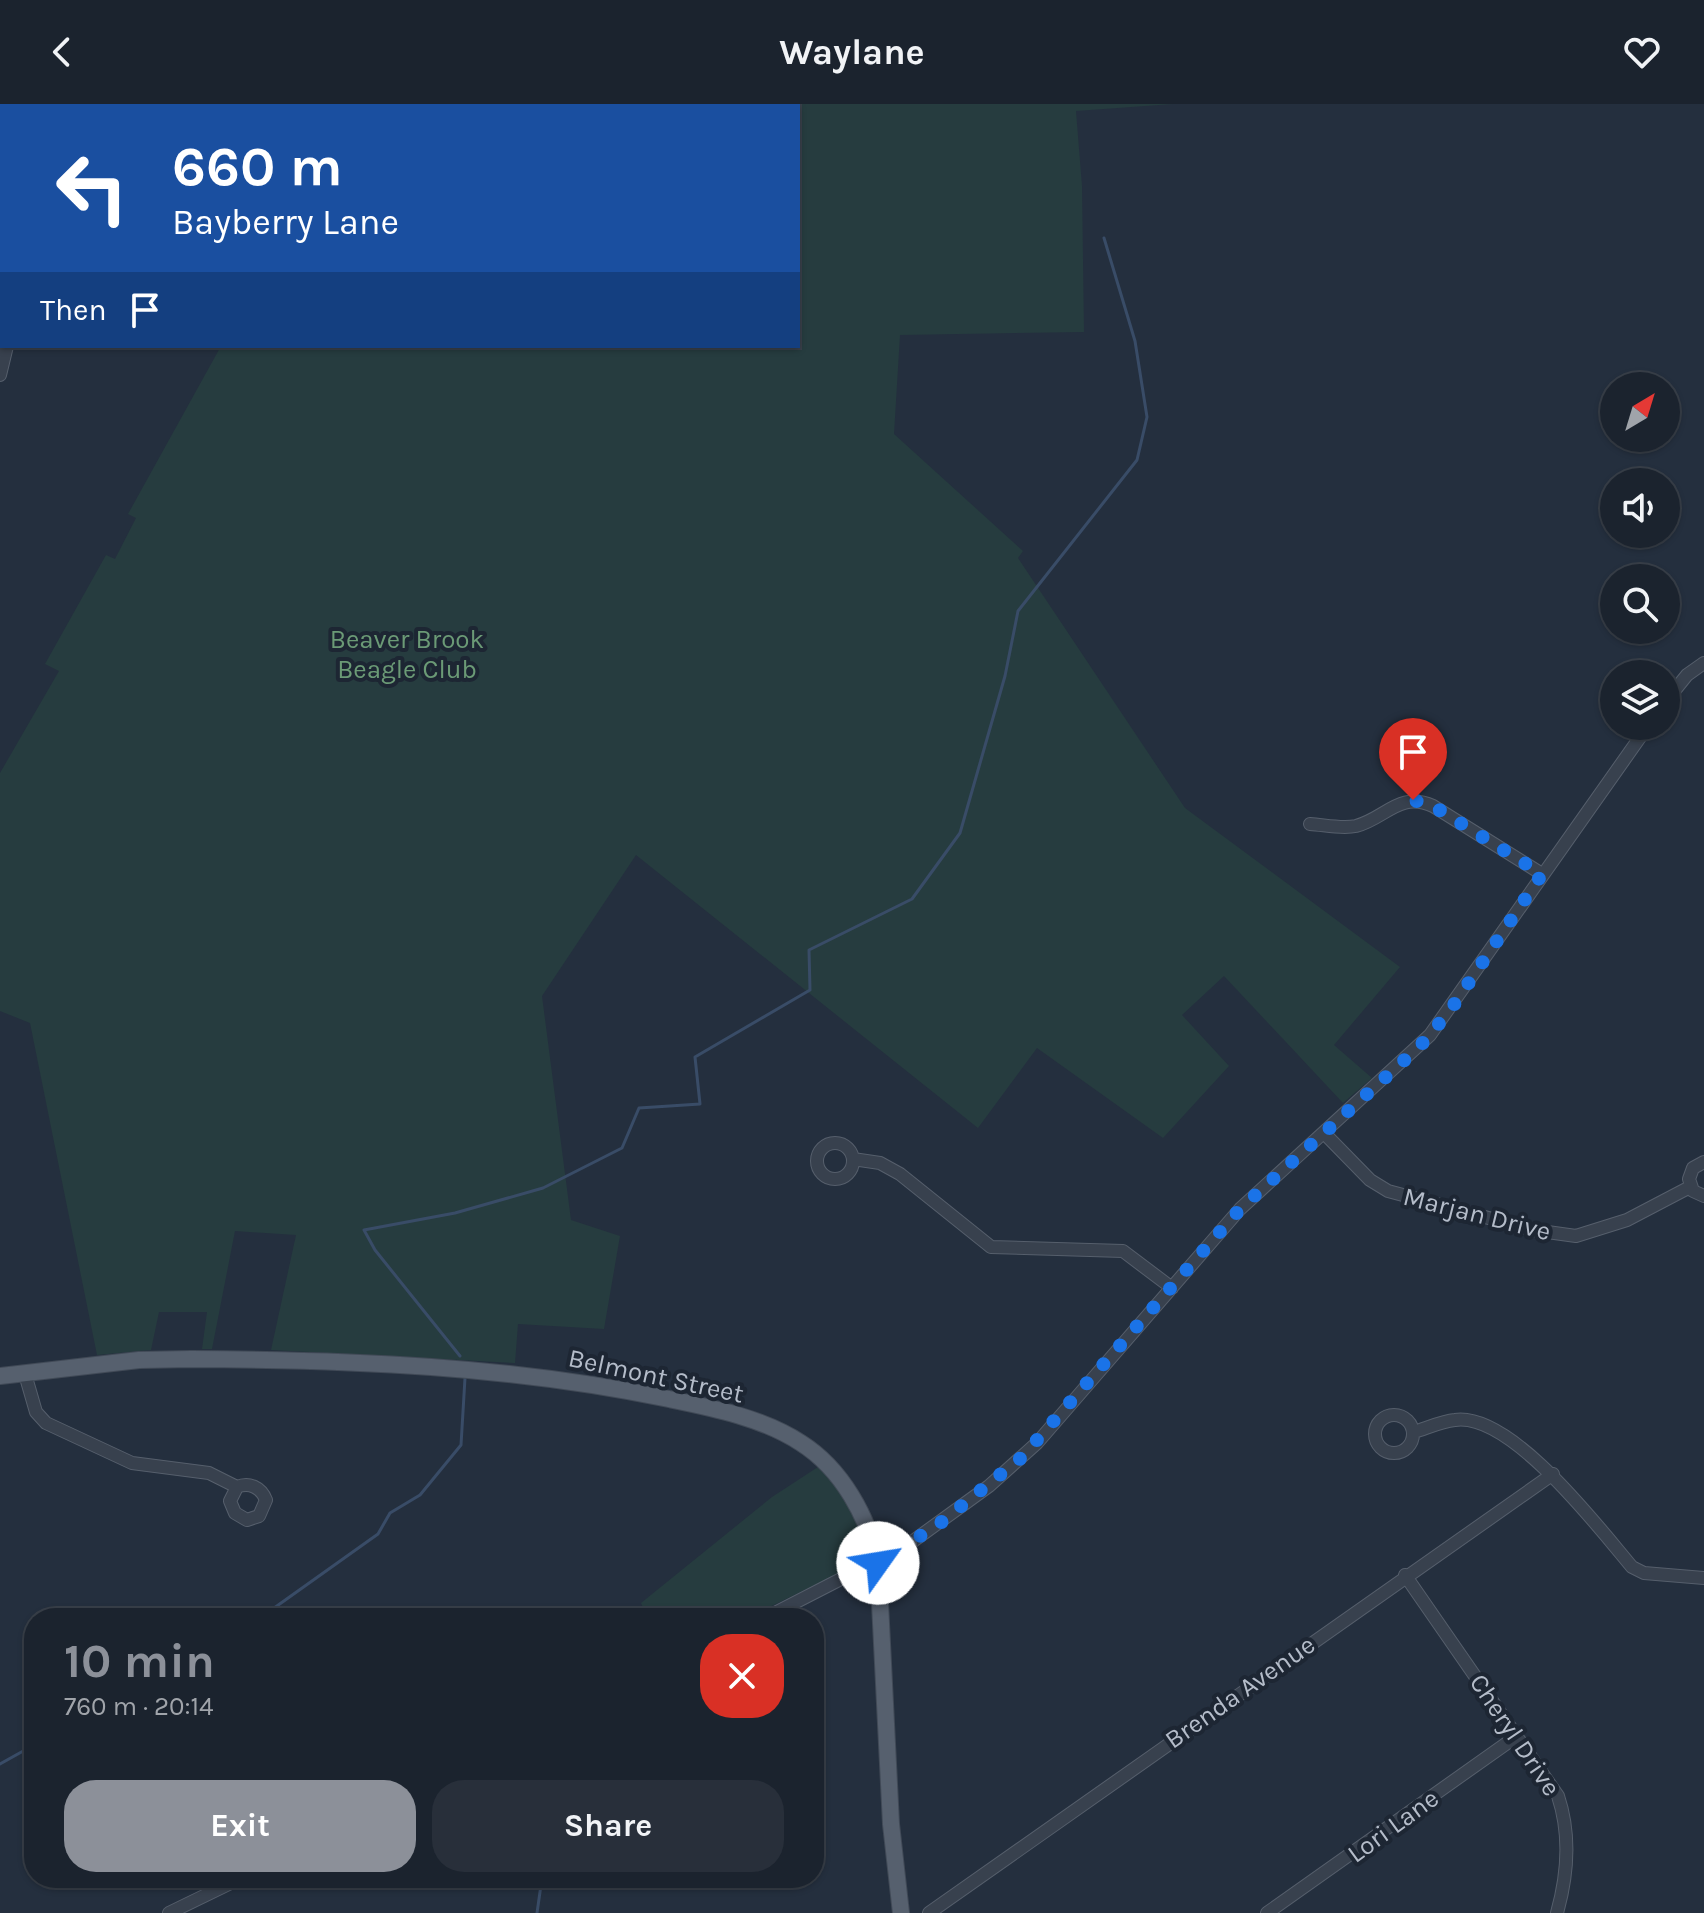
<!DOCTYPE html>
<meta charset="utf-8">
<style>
:root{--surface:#1b232e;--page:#282f3a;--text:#f1f3f6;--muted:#a0a4aa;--line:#39404a;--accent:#8c9099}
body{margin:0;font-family:Karla,sans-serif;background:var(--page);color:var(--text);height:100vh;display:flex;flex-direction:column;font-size:30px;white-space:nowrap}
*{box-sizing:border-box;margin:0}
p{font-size:26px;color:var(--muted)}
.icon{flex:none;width:44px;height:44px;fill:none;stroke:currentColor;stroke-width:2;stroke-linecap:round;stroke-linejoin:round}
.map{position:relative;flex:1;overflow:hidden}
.details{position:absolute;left:24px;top:1504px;width:800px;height:280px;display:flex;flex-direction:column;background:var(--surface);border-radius:32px;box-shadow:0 2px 6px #0004,0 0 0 2px var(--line)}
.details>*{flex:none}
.top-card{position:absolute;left:0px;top:0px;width:800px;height:244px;box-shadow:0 2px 6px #0004,0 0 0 2px var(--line);background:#1a4fa0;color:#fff;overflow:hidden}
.needle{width:52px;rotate:38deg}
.fabs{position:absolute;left:1600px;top:268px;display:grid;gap:16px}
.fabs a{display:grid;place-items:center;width:80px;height:80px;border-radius:50%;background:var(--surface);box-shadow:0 2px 6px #0004,0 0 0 2px var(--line);font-size:40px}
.pin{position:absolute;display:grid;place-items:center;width:68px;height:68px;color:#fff;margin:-82px -34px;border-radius:50% 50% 50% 0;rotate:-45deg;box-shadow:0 0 8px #0007}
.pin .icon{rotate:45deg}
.me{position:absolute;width:88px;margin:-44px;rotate:58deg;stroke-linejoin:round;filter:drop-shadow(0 0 6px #0008)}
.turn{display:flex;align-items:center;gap:28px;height:168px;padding:0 40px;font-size:36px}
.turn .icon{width:104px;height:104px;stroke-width:2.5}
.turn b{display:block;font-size:56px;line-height:68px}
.then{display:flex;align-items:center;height:76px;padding:0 40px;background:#0003;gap:16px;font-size:30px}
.round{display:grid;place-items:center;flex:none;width:84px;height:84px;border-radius:32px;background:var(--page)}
.overview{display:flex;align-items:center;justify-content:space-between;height:136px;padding:0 40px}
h1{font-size:48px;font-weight:700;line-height:60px;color:var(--accent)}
.action{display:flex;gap:16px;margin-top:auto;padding:16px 40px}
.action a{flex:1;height:92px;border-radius:32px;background:var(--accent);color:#fff;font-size:32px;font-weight:700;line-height:92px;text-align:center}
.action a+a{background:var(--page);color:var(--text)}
header{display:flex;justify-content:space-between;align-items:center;height:104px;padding:0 40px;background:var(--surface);font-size:36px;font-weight:700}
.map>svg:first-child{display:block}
.green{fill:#263c3f}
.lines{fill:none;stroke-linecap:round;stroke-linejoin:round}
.stream{stroke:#394c67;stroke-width:3}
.minor-casing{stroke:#565f6c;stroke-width:14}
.major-casing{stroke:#414a57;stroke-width:18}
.minor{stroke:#38414e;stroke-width:12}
.major{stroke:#56606e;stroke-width:16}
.route{stroke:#1a73e8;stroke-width:14;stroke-dasharray:0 25.2}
.labels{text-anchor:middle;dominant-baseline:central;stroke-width:8;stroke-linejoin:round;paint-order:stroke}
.park-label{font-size:26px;fill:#6b9a76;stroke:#1d2633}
.street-label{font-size:26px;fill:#b4bcc9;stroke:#1d2633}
</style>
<header><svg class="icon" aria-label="back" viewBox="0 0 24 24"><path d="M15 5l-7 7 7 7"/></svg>Waylane<svg class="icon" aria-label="heart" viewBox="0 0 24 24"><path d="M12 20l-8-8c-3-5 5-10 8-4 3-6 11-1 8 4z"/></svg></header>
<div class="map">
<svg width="1704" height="1809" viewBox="0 0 1704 1809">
<rect width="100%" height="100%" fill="#242f3e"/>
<path class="green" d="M 711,0 L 1173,0 L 1076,7 L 1082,82 L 1084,228 L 900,231 L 894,330 L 1023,447 L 1018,454 L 1185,704 L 1400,863 L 1334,941 L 1372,974 L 1343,999 L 1224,872 L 1182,911 L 1229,962 L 1163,1034 L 1037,944 L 978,1024 L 636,751 L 542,892 L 571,1116 L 620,1132 L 604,1225 L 518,1220 L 515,1259 L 271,1246 L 296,1131 L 235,1127 L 212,1245 L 202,1245 L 207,1208 L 159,1208 L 151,1246 L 97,1251 L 30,919 L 0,907 L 0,669 L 59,567 L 45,560 L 106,451 L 115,455 L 136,414 L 128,410 L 221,242 L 798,242 L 798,2 Z
M 821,1361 L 848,1399 L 871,1447 L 868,1455 L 747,1514 L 648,1514 L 641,1499 L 772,1393 Z"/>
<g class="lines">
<path class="stream" d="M 460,1252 L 375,1146 L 364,1126 L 455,1109 L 543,1084 L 622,1044 L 639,1004 L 700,1000 L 695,953 L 810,886 L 809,846 L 912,795 L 960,729 L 1005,572 L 1018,507 L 1137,356 L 1147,313 L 1135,237 L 1104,134
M 260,1514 L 378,1430 L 390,1409 L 420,1391 L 461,1341 L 465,1274
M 0,1660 L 34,1641
M 537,1809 L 542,1774"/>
<g class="minor-casing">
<path id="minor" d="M 200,2 L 201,0
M 0,222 L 2,223
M 0,271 L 7,242
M 1666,597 L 1687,571 L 1704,559
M 1310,720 C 1325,721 1342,725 1356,722 C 1386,714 1399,687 1433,702 L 1542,770
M 1324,1029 L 1370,1076 L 1388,1087 L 1533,1126 L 1576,1132 L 1627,1116 L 1690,1083
M817 1057a18 18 0 1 1 36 0a18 18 0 1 1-36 0Z
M 853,1055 L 880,1059 L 900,1070 L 991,1143 L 1123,1147 L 1172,1184
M 1704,1058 L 1693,1064 L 1689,1075 L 1693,1087 L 1704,1092
M 25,1270 L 36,1308 L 46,1319 L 132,1359 L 209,1369 L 237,1383 C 249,1378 261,1383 266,1396 L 259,1412 L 247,1416 L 235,1409 L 230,1397 L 237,1383
M1375 1330a19 19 0 1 1 38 0a19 19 0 1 1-38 0Z
M 1414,1328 C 1427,1324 1442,1317 1455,1316 C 1511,1308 1599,1424 1632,1463 L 1644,1469 L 1704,1474
M 1405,1471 L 1558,1692 C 1571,1731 1568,1770 1557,1809
M 765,1514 L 909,1440 L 989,1382 L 1037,1339 L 1240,1105 L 1430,931 L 1648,622
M 169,1809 L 241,1774
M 929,1809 L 1553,1370
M 1267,1809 L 1517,1632"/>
</g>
<g class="major-casing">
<path id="major" d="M 0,1272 L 139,1256 L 191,1255 C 351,1256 512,1262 669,1295 C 713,1304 763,1314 801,1339 C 842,1365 868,1413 878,1459 L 891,1720 L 901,1809
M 868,1424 L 896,1440 L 909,1440
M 849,1473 L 862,1476 L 881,1490"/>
</g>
<use href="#minor" class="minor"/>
<use href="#major" class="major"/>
</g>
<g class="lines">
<path class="route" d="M 878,1459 L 939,1420 L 1022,1353 L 1240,1105 L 1420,942 L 1449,908 L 1542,770 L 1433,702 L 1413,696"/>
</g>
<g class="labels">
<g class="park-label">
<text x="407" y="535">Beaver Brook<tspan x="407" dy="30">Beagle Club</tspan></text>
</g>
<g class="street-label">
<text transform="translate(1477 1110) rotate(14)">Marjan Drive</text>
<text transform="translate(656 1272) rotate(12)">Belmont Street</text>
<text transform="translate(1240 1588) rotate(-35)">Brenda Avenue</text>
<text transform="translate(1515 1631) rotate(56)">Cheryl Drive</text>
<text transform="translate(1393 1722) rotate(-36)">Lori Lane</text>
</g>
</g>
</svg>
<div class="fabs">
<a><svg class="needle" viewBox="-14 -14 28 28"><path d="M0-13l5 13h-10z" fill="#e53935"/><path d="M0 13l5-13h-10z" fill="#a0a4aa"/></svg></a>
<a><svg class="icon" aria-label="sound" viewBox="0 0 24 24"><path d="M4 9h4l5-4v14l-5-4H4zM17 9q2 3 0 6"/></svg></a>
<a><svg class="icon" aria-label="search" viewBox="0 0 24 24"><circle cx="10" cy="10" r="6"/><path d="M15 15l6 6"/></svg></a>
<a><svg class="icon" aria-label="layers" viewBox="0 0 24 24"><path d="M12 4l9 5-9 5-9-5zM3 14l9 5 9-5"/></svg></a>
</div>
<div class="pin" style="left:1413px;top:696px;background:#d93025"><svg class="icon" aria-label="arrive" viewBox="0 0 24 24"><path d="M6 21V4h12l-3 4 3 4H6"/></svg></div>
<svg class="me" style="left:878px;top:1459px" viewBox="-20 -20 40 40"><circle r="19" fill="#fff"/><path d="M0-13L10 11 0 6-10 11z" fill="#1a73e8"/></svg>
<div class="top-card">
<div class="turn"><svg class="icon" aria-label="left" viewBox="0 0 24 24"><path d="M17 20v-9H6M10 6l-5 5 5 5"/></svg><div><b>660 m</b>Bayberry Lane</div></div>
<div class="then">Then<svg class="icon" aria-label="arrive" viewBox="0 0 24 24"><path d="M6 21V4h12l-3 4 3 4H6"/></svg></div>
</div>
<section class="details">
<div class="overview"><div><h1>10 min</h1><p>760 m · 20:14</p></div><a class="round" style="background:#d93025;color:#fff"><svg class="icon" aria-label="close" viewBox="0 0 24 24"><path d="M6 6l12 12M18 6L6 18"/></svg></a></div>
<div class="action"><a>Exit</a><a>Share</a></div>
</section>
</div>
